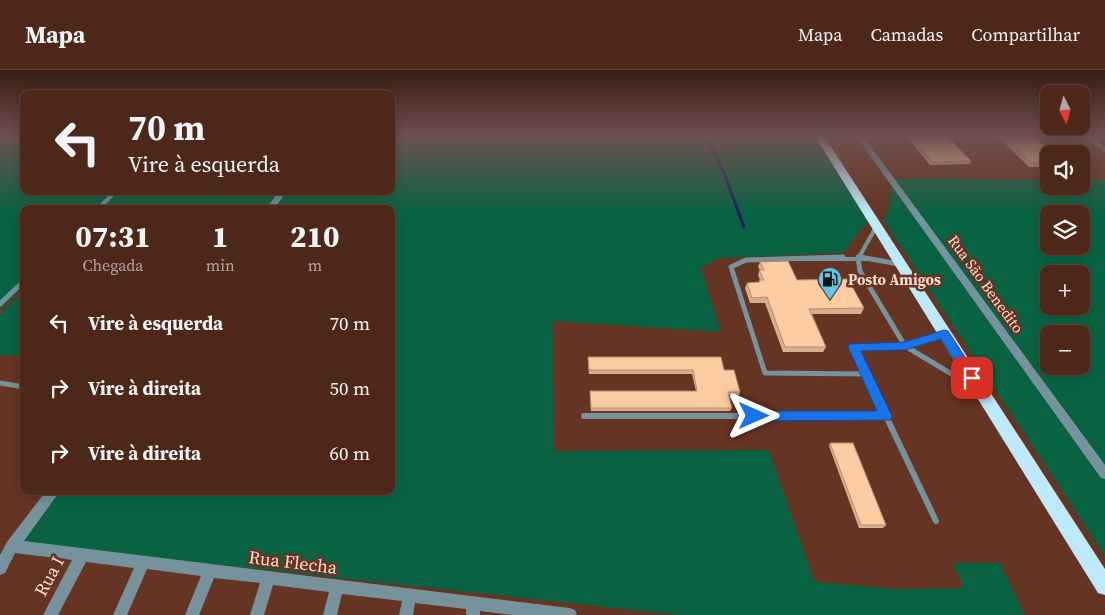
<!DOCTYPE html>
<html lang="pt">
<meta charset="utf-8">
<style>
:root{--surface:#4c271a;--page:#563327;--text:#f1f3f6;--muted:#b2a5a2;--line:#634439}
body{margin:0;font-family:"Source Serif 4",serif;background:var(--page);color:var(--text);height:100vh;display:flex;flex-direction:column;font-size:19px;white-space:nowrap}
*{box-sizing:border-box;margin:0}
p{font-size:16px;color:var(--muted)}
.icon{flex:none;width:28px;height:28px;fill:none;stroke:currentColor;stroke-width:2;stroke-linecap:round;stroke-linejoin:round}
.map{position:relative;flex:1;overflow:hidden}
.details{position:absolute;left:20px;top:135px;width:375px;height:290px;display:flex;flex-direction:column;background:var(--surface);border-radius:10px;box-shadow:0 2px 12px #0003,0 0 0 1px var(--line)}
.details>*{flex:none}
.hud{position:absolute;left:20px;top:20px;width:375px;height:105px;border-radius:10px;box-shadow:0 2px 12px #0003,0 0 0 1px var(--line);background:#4c271a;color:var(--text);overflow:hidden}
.needle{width:32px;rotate:174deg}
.buttons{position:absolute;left:1040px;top:15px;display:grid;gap:10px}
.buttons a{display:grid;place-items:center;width:50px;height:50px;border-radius:10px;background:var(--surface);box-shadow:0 2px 12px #0003,0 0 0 1px var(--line);font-size:25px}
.pin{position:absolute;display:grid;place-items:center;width:42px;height:42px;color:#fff;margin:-21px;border-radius:10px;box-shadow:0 2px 8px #0006}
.me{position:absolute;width:55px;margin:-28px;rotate:90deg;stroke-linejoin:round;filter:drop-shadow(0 0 4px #0008)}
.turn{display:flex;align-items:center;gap:18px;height:105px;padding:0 25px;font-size:22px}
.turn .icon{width:65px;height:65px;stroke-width:2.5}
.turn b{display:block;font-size:35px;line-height:42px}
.eta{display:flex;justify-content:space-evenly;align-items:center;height:85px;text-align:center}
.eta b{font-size:30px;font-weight:800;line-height:35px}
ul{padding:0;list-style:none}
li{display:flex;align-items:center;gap:15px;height:65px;padding:0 25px}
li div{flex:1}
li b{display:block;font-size:19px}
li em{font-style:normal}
header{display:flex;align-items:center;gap:30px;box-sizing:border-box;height:70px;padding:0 25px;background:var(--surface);border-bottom:1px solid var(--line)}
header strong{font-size:24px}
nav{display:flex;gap:28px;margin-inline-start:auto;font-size:18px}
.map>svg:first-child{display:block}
.green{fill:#096342;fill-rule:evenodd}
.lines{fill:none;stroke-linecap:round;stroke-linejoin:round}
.stream{stroke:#251e61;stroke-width:3}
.service-far2{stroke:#76929c;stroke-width:4}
.service-far1{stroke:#76929c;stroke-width:5}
.service{stroke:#76929c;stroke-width:6}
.minor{fill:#76929c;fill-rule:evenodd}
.trunk{fill:#bee9f8;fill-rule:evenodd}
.wall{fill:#d9af8b}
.building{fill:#fccba2;stroke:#b08e71}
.route{fill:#1a73e8;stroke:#114b97}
.labels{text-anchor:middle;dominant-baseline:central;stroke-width:5;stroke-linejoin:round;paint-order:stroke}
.poi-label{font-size:15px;font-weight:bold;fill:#fadace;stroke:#663422;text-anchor:start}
.street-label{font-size:15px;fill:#fadace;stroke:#663422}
.near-street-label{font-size:18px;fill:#fadace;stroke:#663422}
</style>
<header>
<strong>Mapa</strong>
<nav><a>Mapa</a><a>Camadas</a><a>Compartilhar</a></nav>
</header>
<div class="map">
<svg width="1105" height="545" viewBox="0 0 1105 545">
<rect width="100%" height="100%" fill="#663422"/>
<path class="green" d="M 0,66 L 24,66 L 24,121 L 391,121 L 391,66 L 816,66 L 868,151 L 843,183 L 719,188 L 701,198 L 721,262 L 553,251 L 554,381 L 769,380 L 815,512 L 899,519 L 964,518 L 953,493 L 1000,493 L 1025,545 L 678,545 L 21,473 L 54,421 L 391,421 L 391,139 L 24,139 L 24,217 L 0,240 Z
M 891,108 L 1049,110 L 1049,116 L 1081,116 L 1081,109 L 1105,110 L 1105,486 L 883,149 C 892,141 891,120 891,108 ZM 1049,144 L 1081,144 L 1081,176 L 1049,176 ZM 1049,204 L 1081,204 L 1081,236 L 1049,236 ZM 1049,264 L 1081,264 L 1081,296 L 1049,296 Z
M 24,221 L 24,286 L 0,285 L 0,244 Z"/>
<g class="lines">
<path class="stream" d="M 706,66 L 724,103 L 744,157"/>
<path class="service-far2" d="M 98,139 L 116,121
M 796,189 L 868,189
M 858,189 L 876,157"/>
<path class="service-far1" d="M 843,187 L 746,190 L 731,197 L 765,303 L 866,304
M 858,187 L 860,201 L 905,276 L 975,318
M 860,187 L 899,194
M 0,234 L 24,211
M 0,313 L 24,317
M 885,345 L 853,277 L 905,276 L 943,264"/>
<path class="service" d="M 885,344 L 936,451
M 584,346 L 886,346"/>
<path class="minor" d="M 856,66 L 863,66 L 1105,395 L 1105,409 L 1101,408 Z
M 1084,66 L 1092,66 L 1105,77 L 1105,82 Z
M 279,121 L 287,121 L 274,139 L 266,139 Z
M 46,421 L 60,421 L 24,471 L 570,538 L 575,540 L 577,545 L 513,545 L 480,541 L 480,545 L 466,545 L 466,539 L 415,533 L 413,545 L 399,545 L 402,531 L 342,524 L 337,545 L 323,545 L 329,522 L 273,515 L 264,545 L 250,545 L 260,513 L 214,508 L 199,545 L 185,545 L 201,506 L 147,499 L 127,545 L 113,545 L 134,498 L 86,492 L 58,545 L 43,545 L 72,490 L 15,483 L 5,503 L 0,505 L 0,485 L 7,472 Z"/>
<path class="trunk" d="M 815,66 L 824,66 L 1105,499 L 1105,525 L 1098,523 Z"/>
</g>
<path class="wall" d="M 906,66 L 947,66 L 971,91 L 969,94 L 930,95 Z
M 997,66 L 1033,66 L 1049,84 L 1049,97 L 1029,97 Z
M 760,192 L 797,210 L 864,238 L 861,244 L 812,244 L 826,277 L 823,282 L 783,282 L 765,233 L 750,233 L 745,218 L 747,213 L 759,212 L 760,210 L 758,205 L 760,200 L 758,197 Z
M 588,291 L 724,300 L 740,322 L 739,325 L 728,325 L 732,338 L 730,341 L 591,341 L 590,321 L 696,321 L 692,304 L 589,304 Z
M 830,373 L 886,455 L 883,458 L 859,458 L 829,376 Z"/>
<path class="building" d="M 910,66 L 947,66 L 971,91 L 932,92 Z
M 1002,66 L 1033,66 L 1053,84 L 1049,84 L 1049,93 L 1031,93 Z
M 788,191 L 797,210 L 848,209 L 864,238 L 809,239 L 826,277 L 785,277 L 767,227 L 752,228 L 747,213 L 760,212 L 759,210 L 764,210 L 759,200 L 764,200 L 760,192 Z
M 588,287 L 721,287 L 724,300 L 734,300 L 740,322 L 728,322 L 732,338 L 591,338 L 590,321 L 697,321 L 693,300 L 589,300 Z
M 830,373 L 853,373 L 886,455 L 861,455 Z"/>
<linearGradient id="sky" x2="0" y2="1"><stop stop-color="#381d13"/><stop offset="0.46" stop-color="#6e504f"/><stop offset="1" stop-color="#6e504f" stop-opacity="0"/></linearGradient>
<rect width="1105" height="143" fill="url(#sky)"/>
<path class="route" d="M 944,260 L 948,261 L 976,304 L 978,308 L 976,311 L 968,311 L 941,269 L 905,280 L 861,281 L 892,346 L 890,350 L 754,351 L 747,346 L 754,341 L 877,341 L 848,277 L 849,274 L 904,272 Z"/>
<defs>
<g id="fuel-pin" transform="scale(1.25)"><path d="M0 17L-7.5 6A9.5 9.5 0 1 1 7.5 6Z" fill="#5cc7e8" stroke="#663422"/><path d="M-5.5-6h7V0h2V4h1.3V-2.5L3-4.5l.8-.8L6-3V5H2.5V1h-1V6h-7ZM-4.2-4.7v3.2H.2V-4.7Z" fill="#111"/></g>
</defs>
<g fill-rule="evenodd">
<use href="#fuel-pin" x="830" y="209"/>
</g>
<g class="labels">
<g class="poi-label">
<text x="848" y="209">Posto Amigos</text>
</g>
<g class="street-label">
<text transform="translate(986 214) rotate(54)">Rua São Benedito</text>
</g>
<g class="near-street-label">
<text transform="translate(293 492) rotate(7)">Rua Flecha</text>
<text transform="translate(49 506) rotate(-62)">Rua I</text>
</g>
</g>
</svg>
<div class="buttons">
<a><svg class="needle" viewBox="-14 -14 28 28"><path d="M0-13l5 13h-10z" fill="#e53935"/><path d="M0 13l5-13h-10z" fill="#b2a5a2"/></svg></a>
<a><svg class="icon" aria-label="sound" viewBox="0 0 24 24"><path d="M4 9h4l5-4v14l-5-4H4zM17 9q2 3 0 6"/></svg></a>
<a><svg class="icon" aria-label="layers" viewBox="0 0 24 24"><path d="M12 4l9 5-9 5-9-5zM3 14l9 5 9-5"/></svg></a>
<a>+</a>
<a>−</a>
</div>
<div class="pin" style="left:972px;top:308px;background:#d93025"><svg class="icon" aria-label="arrive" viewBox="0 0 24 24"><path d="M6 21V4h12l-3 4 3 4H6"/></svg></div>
<svg class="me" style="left:754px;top:346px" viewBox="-20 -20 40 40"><path d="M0-17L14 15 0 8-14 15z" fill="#1a73e8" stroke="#fff" stroke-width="4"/></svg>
<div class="hud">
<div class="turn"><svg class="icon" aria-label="left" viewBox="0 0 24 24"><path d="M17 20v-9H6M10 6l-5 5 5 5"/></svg><div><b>70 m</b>Vire à esquerda</div></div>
</div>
<section class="details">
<div class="eta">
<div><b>07:31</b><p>Chegada</p></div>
<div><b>1</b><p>min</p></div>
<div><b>210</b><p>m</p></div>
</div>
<ul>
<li><svg class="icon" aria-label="left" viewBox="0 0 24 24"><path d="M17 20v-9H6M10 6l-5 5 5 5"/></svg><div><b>Vire à esquerda</b></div><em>70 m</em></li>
<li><svg class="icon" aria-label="right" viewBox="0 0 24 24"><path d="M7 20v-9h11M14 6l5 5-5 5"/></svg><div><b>Vire à direita</b></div><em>50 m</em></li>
<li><svg class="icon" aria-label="right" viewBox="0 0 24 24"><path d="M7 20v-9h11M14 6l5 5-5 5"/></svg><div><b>Vire à direita</b></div><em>60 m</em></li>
</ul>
</section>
</div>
